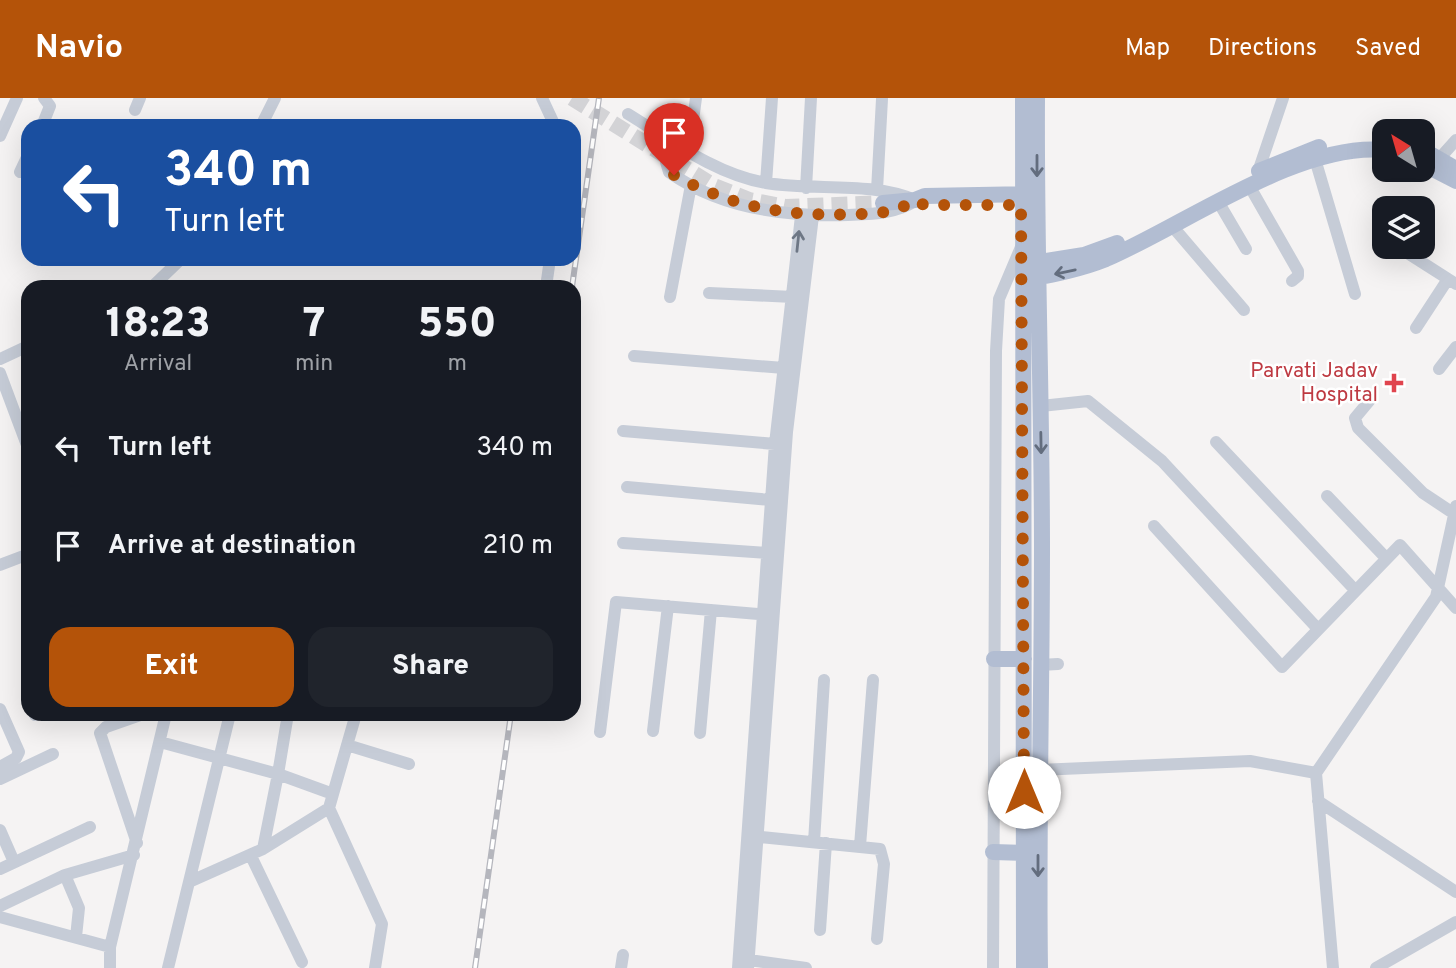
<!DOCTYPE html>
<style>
:root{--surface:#171b24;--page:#20242c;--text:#f1f3f6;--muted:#9ea1a6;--accent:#b45309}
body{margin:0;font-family:Overpass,sans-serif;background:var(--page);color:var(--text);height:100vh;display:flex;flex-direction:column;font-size:26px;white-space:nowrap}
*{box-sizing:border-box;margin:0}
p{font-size:23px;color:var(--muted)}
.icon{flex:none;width:38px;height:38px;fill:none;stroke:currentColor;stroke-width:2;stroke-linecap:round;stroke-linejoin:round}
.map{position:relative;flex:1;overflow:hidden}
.side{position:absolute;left:21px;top:182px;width:560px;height:441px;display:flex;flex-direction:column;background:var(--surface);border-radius:21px;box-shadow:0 7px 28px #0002}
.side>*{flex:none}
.hud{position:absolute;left:21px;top:21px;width:560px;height:147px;border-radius:21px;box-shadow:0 7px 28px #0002;background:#1a4fa0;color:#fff;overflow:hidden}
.needle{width:46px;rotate:323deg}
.buttons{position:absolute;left:1372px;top:21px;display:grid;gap:14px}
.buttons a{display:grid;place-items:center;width:63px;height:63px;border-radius:14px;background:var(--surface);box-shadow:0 7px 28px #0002;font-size:35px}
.pin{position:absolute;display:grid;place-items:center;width:60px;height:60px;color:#fff;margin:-72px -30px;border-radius:50% 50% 50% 0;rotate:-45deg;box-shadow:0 0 7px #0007}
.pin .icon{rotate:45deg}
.me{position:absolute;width:77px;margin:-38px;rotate:0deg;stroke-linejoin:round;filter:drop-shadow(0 0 5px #0008)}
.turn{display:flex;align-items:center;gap:24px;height:147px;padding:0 28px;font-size:32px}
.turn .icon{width:91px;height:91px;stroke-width:2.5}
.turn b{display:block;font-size:49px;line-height:60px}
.eta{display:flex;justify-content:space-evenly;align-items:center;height:119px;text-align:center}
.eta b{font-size:42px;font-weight:800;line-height:49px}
.button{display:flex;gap:14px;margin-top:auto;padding:14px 28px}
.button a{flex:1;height:80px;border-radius:21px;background:var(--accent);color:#fff;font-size:28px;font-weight:800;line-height:80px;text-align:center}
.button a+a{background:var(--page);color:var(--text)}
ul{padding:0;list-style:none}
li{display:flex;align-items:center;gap:21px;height:98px;padding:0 28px}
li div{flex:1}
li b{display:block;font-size:26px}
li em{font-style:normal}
header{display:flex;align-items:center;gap:42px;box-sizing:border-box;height:98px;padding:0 35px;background:var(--accent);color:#fff}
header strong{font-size:33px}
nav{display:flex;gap:38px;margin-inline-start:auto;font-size:24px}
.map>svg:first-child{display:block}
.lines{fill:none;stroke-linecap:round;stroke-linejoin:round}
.major-tunnel{stroke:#d3d3d6;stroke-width:16;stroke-dasharray:16 8;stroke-linecap:butt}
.minor{stroke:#c6ccd7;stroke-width:12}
.major{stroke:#b2bdd2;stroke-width:16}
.rail-casing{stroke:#b5b6bd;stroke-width:6}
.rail{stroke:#fff;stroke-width:3.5;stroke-dasharray:10;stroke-linecap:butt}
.oneway{stroke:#636d7e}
.oneway2{stroke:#6e7785}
.route{stroke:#b45309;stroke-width:12;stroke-dasharray:0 21.6}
.health-dot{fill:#e0444e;stroke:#fff;stroke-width:2.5}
.labels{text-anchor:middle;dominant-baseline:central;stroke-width:5;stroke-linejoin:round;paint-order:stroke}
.health-label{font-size:21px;fill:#be3a42;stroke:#fff;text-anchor:end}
</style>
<header>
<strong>Navio</strong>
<nav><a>Map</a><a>Directions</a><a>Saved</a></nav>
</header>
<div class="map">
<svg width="1456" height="870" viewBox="0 0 1456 870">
<rect width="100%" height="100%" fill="#f5f3f3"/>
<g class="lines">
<path class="major-tunnel" d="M 572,0 L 714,88 L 749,102 L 786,109 L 883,105"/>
<path class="minor" d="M 542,0 L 555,28
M 135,12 L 140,0
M 628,16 C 672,43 715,76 766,85 C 815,93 870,83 915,102
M 42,28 L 50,8 L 44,0
M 261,28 L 275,0
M 0,38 L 17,0
M 670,41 L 666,64 L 669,74 C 721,111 787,119 848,117 C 872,116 895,116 915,103
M 689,53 L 696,0
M 1315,61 L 1355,196
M 1439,61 L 1456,42
M 20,74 L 28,57
M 1260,79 L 1258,74 L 1283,0
M 766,85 L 772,0
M 1250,89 L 1298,173 L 1298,178 L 1292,183
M 806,90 L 811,0
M 877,92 L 882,1
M 1219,105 L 1246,151
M 1173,129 L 1244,212
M 1398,149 L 1456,186
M 152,189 L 181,161
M 546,189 L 550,161
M 709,195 L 793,199
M 670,199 L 691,87
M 1416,230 L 1448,181
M 634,258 L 784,270
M 0,261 L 28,248
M 1439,271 L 1456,249
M 0,275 L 28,350
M 1370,302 L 1355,320 L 1358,330 L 1423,395 L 1456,417
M 1041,308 L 1088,303 L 1162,363 L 1318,531
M 623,333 L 775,346
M 1216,344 L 1355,492
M 627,389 L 771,402
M 1327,398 L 1386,460
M 1154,428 L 1282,569 L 1400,447 L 1456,510
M 623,445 L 768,455
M 0,467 L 26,457
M 1040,567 L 1058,566
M 0,611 L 19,654 L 16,660 L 0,669
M 288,616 L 278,676 L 333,696 L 356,616
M 35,617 L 39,616
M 653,633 L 668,508
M 600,634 L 616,504 L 769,517
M 700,635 L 711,512
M 160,644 L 278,676 L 263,751 L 189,784
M 347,647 L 409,666
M 1038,672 L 1250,663 L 1316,675
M 0,681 L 53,656
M 333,696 L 329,710 L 382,826 L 375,870
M 1318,703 L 1456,794
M 0,732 L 14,764
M 751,738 L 880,751 L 884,766 L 877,841
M 814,744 L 824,582
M 137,745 L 100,635 L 106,629 L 143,616
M 860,748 L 873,582
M 263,751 L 329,710
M 251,758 L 302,864
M 0,771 L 90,729
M 65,777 L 79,810 L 76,839
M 0,808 L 65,777 L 134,757
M 0,819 L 110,849
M 820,832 L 826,745
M 749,862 L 806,870
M 110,870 L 110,849 L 166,616
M 168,870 L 230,616
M 621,870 L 623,857
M 738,870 L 775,346 L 801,118
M 748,870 L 787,334 L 813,118
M 993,870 L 996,253 L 999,201 L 1021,149
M 1333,870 L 1316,675 L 1436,499 L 1456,408
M 1376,870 L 1456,824"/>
<path class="major" d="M 1023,0 L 1024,870
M 1037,0 C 1036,150 1042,301 1042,451 C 1042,591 1038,730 1040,870
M 1423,52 L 1456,71
M 1423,66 L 1456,83
M 1259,73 L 1319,49
M 883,105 L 915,102 L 925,98 L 1031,96
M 1027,166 L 1084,157 L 1117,145
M 1029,181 C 1055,176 1081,171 1106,161 C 1185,127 1299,44 1384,52
M 994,561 L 1024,561
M 993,754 L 1024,755"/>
<g class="rail-casing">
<path id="rail" d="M 572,189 L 599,0
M 475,870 L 511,616"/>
</g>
<use href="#rail" class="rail"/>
</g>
<defs><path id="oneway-shaft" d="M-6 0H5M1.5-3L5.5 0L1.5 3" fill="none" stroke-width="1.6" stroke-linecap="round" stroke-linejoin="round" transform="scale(1.75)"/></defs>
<g class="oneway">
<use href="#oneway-shaft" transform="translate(1037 68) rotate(90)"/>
<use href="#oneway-shaft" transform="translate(1065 174) rotate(168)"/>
<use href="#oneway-shaft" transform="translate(1041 345) rotate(89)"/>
<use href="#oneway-shaft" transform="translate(1038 768) rotate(90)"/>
</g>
<use class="oneway2" href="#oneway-shaft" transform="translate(798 143) rotate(-84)"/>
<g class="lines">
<path class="route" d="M 674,77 C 731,109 788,119 853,116 C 875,116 896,115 915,102 L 924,107 L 1021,107 L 1024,694"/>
</g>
<path class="health-dot" d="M1390.5 274.5h7v7h7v7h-7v7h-7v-7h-7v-7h7z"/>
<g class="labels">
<g class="health-label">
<text x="1378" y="273">Parvati Jadav<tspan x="1378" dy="24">Hospital</tspan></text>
</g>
</g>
</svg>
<div class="buttons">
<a><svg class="needle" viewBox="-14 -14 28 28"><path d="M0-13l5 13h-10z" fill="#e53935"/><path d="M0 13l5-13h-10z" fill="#9ea1a6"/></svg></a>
<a><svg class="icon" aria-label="layers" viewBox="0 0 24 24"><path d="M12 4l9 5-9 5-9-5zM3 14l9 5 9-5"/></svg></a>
</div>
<div class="pin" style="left:674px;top:77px;background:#d93025"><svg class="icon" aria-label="arrive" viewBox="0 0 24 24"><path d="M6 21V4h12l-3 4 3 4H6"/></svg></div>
<svg class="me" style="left:1024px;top:694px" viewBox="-20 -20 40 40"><circle r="19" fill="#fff"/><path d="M0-13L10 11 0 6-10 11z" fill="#b45309"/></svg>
<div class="hud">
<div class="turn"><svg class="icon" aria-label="left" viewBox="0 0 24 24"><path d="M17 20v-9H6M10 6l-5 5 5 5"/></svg><div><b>340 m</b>Turn left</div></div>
</div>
<section class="side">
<div class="eta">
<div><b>18:23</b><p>Arrival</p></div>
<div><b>7</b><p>min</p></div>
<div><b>550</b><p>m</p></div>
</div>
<ul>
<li><svg class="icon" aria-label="left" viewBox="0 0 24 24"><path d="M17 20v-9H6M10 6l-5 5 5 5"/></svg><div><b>Turn left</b></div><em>340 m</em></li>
<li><svg class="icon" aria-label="arrive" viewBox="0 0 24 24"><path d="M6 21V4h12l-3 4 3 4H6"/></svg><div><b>Arrive at destination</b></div><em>210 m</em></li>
</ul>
<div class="button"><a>Exit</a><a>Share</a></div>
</section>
</div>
